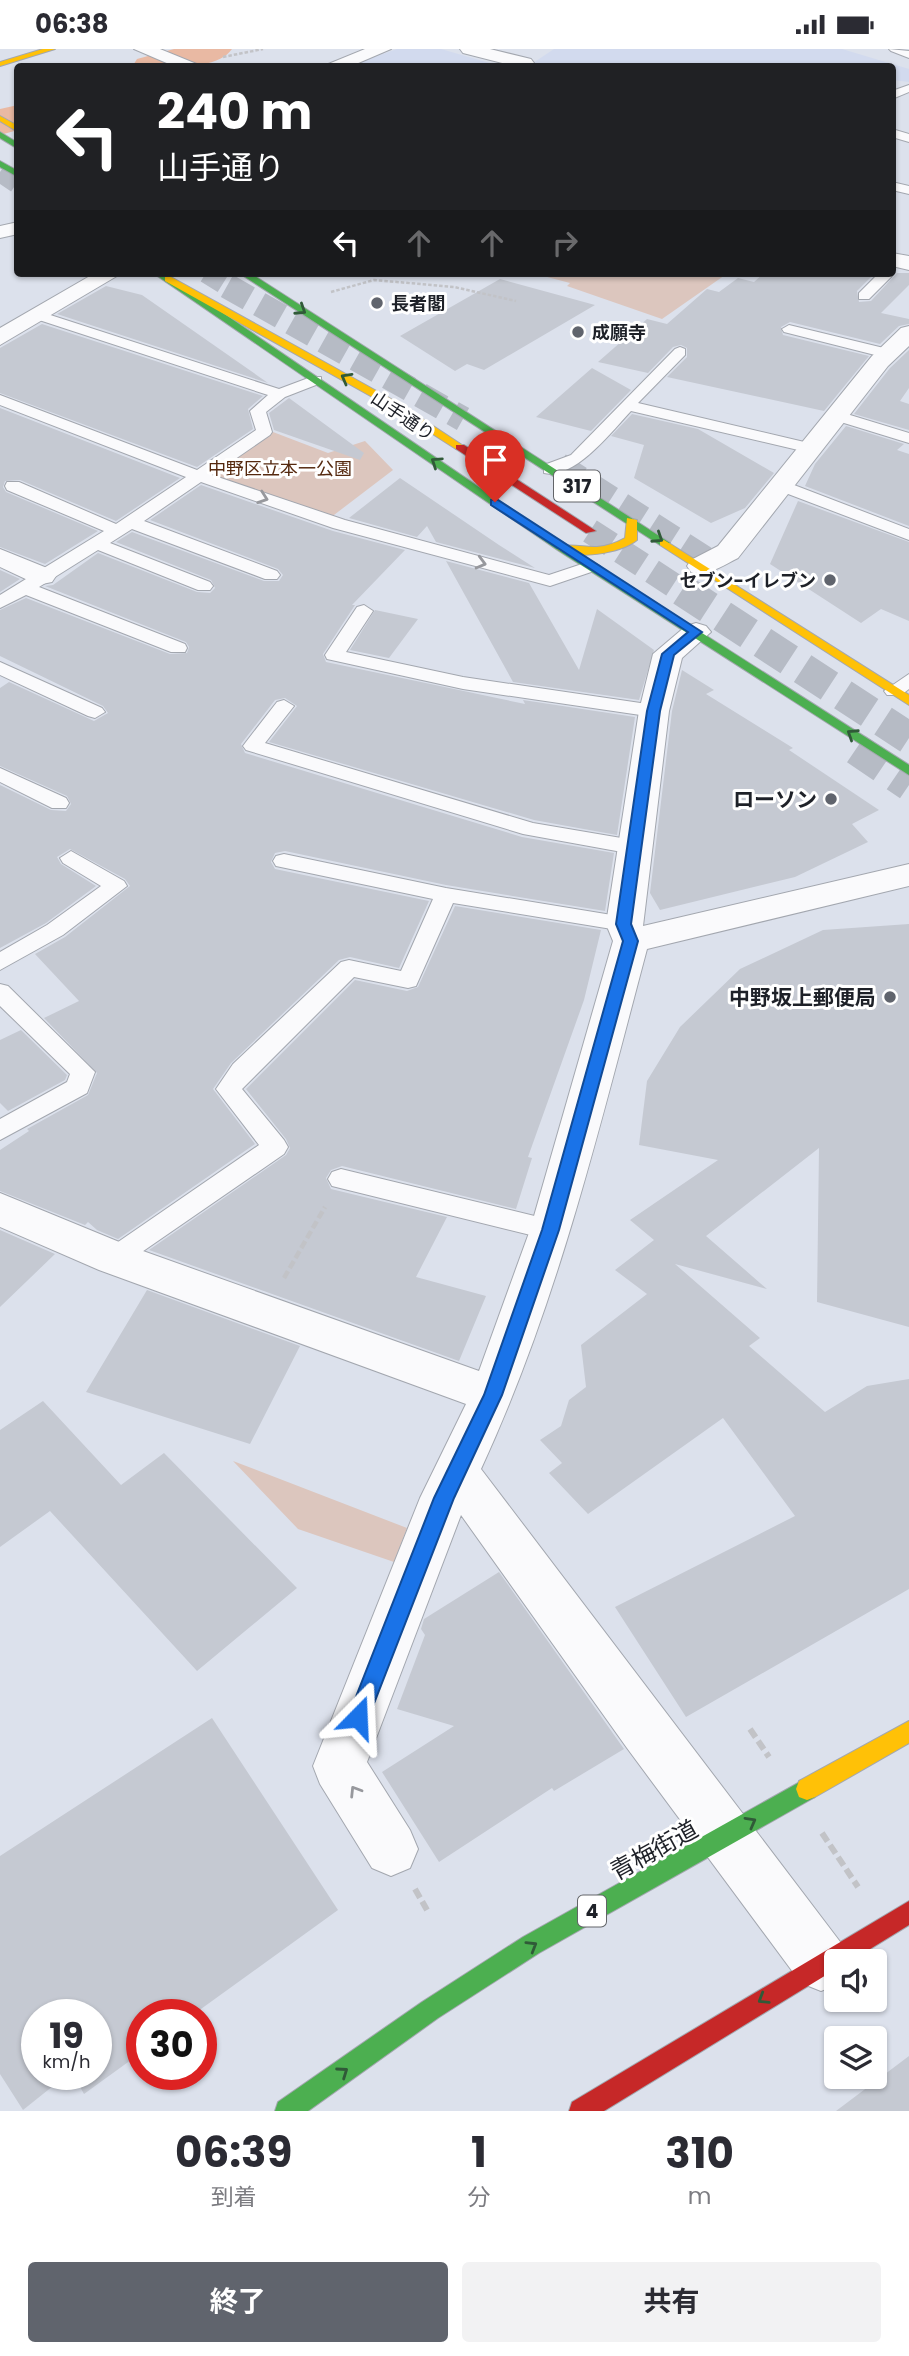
<!DOCTYPE html>
<html lang="ja">
<meta charset="utf-8">
<style>
:root{--surface:#fff;--page:#f2f2f3;--text:#2b2b33;--muted:#7c7c81;--accent:#60646d}
body{margin:0;font-family:Poppins,"Noto Sans JP",sans-serif;background:var(--page);color:var(--text);height:100vh;display:flex;flex-direction:column;font-size:26px;white-space:nowrap}
*{box-sizing:border-box;margin:0}
p{font-size:23px;color:var(--muted)}
.icon{flex:none;width:38px;height:38px;fill:none;stroke:currentColor;stroke-width:2;stroke-linecap:round;stroke-linejoin:round}
.map{position:relative;height:2062px;overflow:hidden}
.sheet{display:flex;flex-direction:column;background:var(--surface);flex:1}
.sheet>*{flex:none}
.hud{position:absolute;left:14px;top:14px;width:882px;height:214px;border-radius:7px;box-shadow:0 2px 5px #0004;background:#202124;color:#fff;overflow:hidden}
.buttons{position:absolute;left:824px;top:1900px;display:grid;gap:14px}
.buttons a{display:grid;place-items:center;width:63px;height:63px;border-radius:7px;background:var(--surface);box-shadow:0 2px 5px #0004;font-size:35px}
.speed{position:absolute;left:21px;top:1950px;display:flex;gap:14px;font-size:35px;font-weight:700;text-align:center}
.speed>*{display:grid;place-content:center;width:91px;height:91px;border-radius:50%;background:var(--surface);box-shadow:0 2px 5px #0004;line-height:1}
.speed small{font-size:18px;font-weight:400}
.speed .limit{border:10px solid #d22;background:#fff;color:#111}
.pin{position:absolute;display:grid;place-items:center;width:60px;height:60px;color:#fff;margin:-72px -30px;border-radius:50% 50% 50% 0;rotate:-45deg;box-shadow:0 0 7px #0007}
.pin .icon{rotate:45deg}
.me{position:absolute;width:77px;margin:-38px;rotate:21deg;stroke-linejoin:round;filter:drop-shadow(0 0 5px #0008)}
.turn{display:flex;align-items:center;gap:24px;height:147px;padding:0 28px;font-size:32px}
.turn .icon{width:91px;height:91px;stroke-width:2.5}
.turn b{display:block;font-size:49px;line-height:60px}
.lanes{display:flex;align-items:center;height:66px;padding:0 28px;background:#0003;justify-content:center;gap:35px;direction:ltr}
.lanes .off{opacity:.35}
.eta{display:flex;justify-content:space-evenly;align-items:center;height:119px;text-align:center}
.eta b{font-size:42px;font-weight:700;line-height:49px}
.primary-button{display:flex;gap:14px;margin-top:auto;padding:14px 28px}
.primary-button a{flex:1;height:80px;border-radius:7px;background:var(--accent);color:#fff;font-size:28px;font-weight:700;line-height:80px;text-align:center}
.primary-button a+a{background:var(--page);color:var(--text)}
.status{display:flex;justify-content:space-between;align-items:center;height:49px;padding:0 35px;background:var(--surface);direction:ltr}
.status svg{height:19px;fill:currentColor}
.map>svg:first-child{display:block}
.built{fill:#d2daee}
.green{fill:#dcc6be}
.lines{fill:none;stroke-linecap:round;stroke-linejoin:round}
.river{fill:#e9b9a3;fill-rule:evenodd}
.building{fill:#c5c9d2}
.highway-tunnel-far2{stroke:#b6bbc5;stroke-width:20;stroke-dasharray:20 10;stroke-linecap:butt}
.highway-tunnel-far1{stroke:#b6bbc5;stroke-width:25;stroke-dasharray:25 12;stroke-linecap:butt}
.highway-tunnel{stroke:#b6bbc5;stroke-width:32;stroke-dasharray:32 16;stroke-linecap:butt}
.lane-casing{stroke:#a3a7af;stroke-width:2}
.street-casing{stroke:#a3a7af;stroke-width:2}
.fast-casing{stroke:#a3a7af;stroke-width:2}
.slow-casing{stroke:#a3a7af;stroke-width:2}
.jam-casing{stroke:#a3a7af;stroke-width:2}
.path-far2{stroke:#c2c3c7;stroke-width:2.5;stroke-dasharray:3.5 2;stroke-linecap:butt}
.path-far1{stroke:#c2c3c7;stroke-width:4.5;stroke-dasharray:8 3.5;stroke-linecap:butt}
.path{stroke:#c2c3c7;stroke-width:6;stroke-dasharray:10 4.5;stroke-linecap:butt}
.lane{fill:#fafafc;fill-rule:evenodd}
.street{fill:#fafafc;fill-rule:evenodd}
.fast{fill:#4caf50;fill-rule:evenodd}
.slow{fill:#ffc107;fill-rule:evenodd}
.jam{fill:#c62828;fill-rule:evenodd}
.oneway{stroke:#305a38}
.oneway2{stroke:#97989d}
.route{fill:#1a73e8;stroke:#114b97;stroke-width:2}
.poi-dot{fill:#60646d;stroke:#fff;stroke-width:2.5}
.labels{text-anchor:middle;dominant-baseline:central;stroke-width:6;stroke-linejoin:round;paint-order:stroke}
.far-poi-label{font-size:18px;font-weight:bold;fill:#1e2128;stroke:#fff;text-anchor:start}
.far-street-label{font-size:18px;fill:#1e2128;stroke:#fff}
.far-park-label{font-size:18px;fill:#55290f;stroke:#fff}
.shield{fill:#fff;stroke:#626468;stroke-width:2}
.shield-label{font-size:19px;font-weight:bold;fill:#1e2128}
.poi-label{font-size:21px;font-weight:bold;fill:#1e2128;stroke:#fff;text-anchor:end}
.near-street-label{font-size:24px;fill:#1e2128;stroke:#fff}
</style>
<div class="status"><b>06:38</b><svg viewBox="0 0 49 12"><path d="M0 12V9h3v3zM5 12V6h3v6zM10 12V3h3v9zM15 12V0h3v12zM26 1h20v11H26zM47 4h2v5h-2z"/></svg></div>
<div class="map">
<svg width="909" height="2062" viewBox="0 0 909 2062">
<rect width="100%" height="100%" fill="#dce1ec"/>
<path class="built" d="M 397,0 L 441,0 L 500,17 L 363,18 L 354,15 Z
M 554,0 L 842,0 L 909,20 L 909,33 L 893,31 L 892,18 L 527,18 Z"/>
<path class="green" d="M 532,224 L 728,224 L 662,270 L 567,237 L 570,234 Z
M 273,383 L 328,404 L 365,392 L 393,421 L 330,469 L 205,426 Z
M 233,1412 L 407,1479 L 394,1513 L 298,1480 Z"/>
<g class="lines">
<path class="river" d="M 174,0 L 232,0 C 216,23 158,18 132,18 L 137,10 Z
M 18,56 L 18,81 L 0,86 L 0,60 Z"/>
</g>
<path class="building" d="M 764,224 L 875,224 L 857,242 L 859,253 L 871,252 L 897,224 L 909,224 L 909,236 L 881,264 L 909,270 L 909,275 L 899,277 L 880,295 L 790,273 L 781,278 L 783,286 L 869,307 L 824,362 L 667,328 L 687,308 L 687,299 L 681,296 L 673,298 L 648,324 L 598,313 L 647,270 L 667,275 L 707,240 L 719,243 L 738,229 L 754,233 Z
M 500,230 L 595,256 L 484,321 L 467,315 L 455,322 L 400,287 Z
M 106,237 L 142,246 L 268,334 L 57,265 Z
M 42,275 L 263,347 L 248,360 L 253,380 L 197,418 L 0,344 L 0,299 Z
M 909,301 L 909,339 L 900,352 L 909,355 L 909,381 L 854,365 L 890,319 Z
M 592,319 L 631,341 L 591,382 L 536,368 Z
M 289,349 L 364,404 L 360,411 L 274,381 L 269,364 Z
M 0,359 L 180,429 L 116,472 L 20,431 L 5,432 L 3,438 L 6,443 L 98,482 L 45,515 L 0,498 Z
M 632,365 L 698,380 L 774,424 L 745,459 L 711,474 L 634,429 L 644,396 L 611,387 Z
M 846,377 L 904,395 L 897,401 L 909,405 L 909,477 L 805,437 L 815,415 Z
M 400,429 L 499,496 L 535,519 L 436,493 L 427,477 L 417,488 L 349,469 Z
M 201,436 L 333,482 L 405,501 L 352,556 L 355,556 L 323,605 L 326,613 L 525,655 L 523,651 L 635,668 L 617,786 L 534,771 L 269,693 L 297,657 L 285,649 L 275,651 L 241,695 L 245,704 L 522,788 L 614,804 L 605,862 L 446,836 L 285,802 L 275,804 L 271,813 L 275,820 L 429,852 L 399,919 L 350,908 L 339,911 L 231,1014 L 213,1040 L 255,1095 L 118,1190 L 97,1181 L 88,1173 L 85,1176 L 0,1142 L 0,1101 L 29,1082 L 27,1080 L 88,1046 L 97,1024 L 44,969 L 79,952 L 35,905 L 65,888 L 130,837 L 125,830 L 70,800 L 57,808 L 61,815 L 96,837 L 46,874 L 0,899 L 0,736 L 51,761 L 66,762 L 71,755 L 67,747 L 0,717 L 0,639 L 9,633 L 94,672 L 108,664 L 103,657 L 0,607 L 0,561 L 26,549 L 170,605 L 187,604 L 189,598 L 186,593 L 45,537 L 53,536 L 98,504 L 197,543 L 210,544 L 215,539 L 211,531 L 116,493 L 132,483 L 264,532 L 279,532 L 283,526 L 278,520 L 150,471 Z
M 798,452 L 909,493 L 909,572 L 881,560 L 861,574 L 770,515 Z
M 446,512 L 529,534 L 579,621 L 597,560 L 654,601 L 639,651 L 513,633 Z
M 0,521 L 20,530 L 0,543 Z
M 375,561 L 418,570 L 389,609 L 350,601 Z
M 682,621 L 714,641 L 706,645 L 793,699 L 789,701 L 879,761 L 852,775 L 868,793 L 795,828 L 660,861 L 650,844 L 672,662 Z
M 455,857 L 601,881 L 584,951 L 528,1108 L 532,1109 L 516,1160 L 342,1117 L 331,1121 L 326,1129 L 331,1140 L 447,1168 L 416,1228 L 486,1247 L 459,1312 L 149,1201 L 286,1106 L 290,1099 L 286,1090 L 246,1040 L 355,931 L 407,942 L 418,938 Z
M 909,875 L 909,1278 L 817,1253 L 819,1099 L 706,1187 L 767,1240 L 675,1215 L 760,1289 L 749,1297 L 825,1363 L 867,1337 L 909,1330 L 909,1540 L 686,1668 L 615,1558 L 795,1467 L 723,1369 L 588,1465 L 549,1424 L 562,1414 L 540,1391 L 561,1377 L 569,1351 L 586,1338 L 581,1296 L 647,1245 L 615,1221 L 654,1191 L 630,1171 L 718,1111 L 639,1096 L 647,1032 L 680,978 L 740,920 L 823,881 Z
M 21,981 L 67,1026 L 65,1031 L 8,1062 L 0,1054 L 0,991 Z
M 0,1181 L 55,1205 L 0,1258 Z
M 147,1241 L 300,1297 L 250,1395 L 86,1343 Z
M 43,1352 L 121,1436 L 164,1404 L 297,1539 L 197,1622 L 50,1462 L 0,1498 L 0,1381 Z
M 499,1523 L 624,1700 L 554,1742 L 552,1739 L 439,1813 L 382,1723 L 454,1677 L 397,1660 L 425,1586 L 421,1580 L 424,1570 Z
M 212,1669 L 338,1861 L 194,1965 L 142,1965 L 142,2003 L 84,2045 L 73,2025 L 96,2025 L 96,1965 L 37,1965 L 37,2025 L 68,2025 L 23,2061 L 0,2025 L 0,1807 Z
M 909,2007 L 909,2062 L 836,2062 Z"/>
<g class="lines">
<path class="highway-tunnel-far2" d="M 0,123 L 18,135
M 206,224 L 230,239"/>
<path class="highway-tunnel-far1" d="M 227,237 L 463,370
M 559,416 L 709,512
M 590,482 L 684,543"/>
<path class="highway-tunnel" d="M 682,541 L 909,689
M 856,700 L 909,736"/>
<g class="lane-casing">
<path id="lane" d="M 889,0 L 909,2 L 909,9 L 891,2 Z
M 909,36 L 909,43 L 892,50 L 892,42 Z
M 892,80 L 909,85 L 909,93 L 892,88 Z
M 892,133 L 909,137 L 909,145 L 892,141 Z
M 892,222 L 894,224 L 892,227 L 869,250 L 859,250 L 859,244 L 879,224 Z
M 38,262 L 279,340 L 311,328 L 321,328 L 321,334 L 285,348 L 266,363 L 272,383 L 270,386 L 212,426 L 345,471 L 549,526 L 591,512 L 600,517 L 597,521 L 550,537 L 333,479 L 201,433 L 144,472 L 277,522 L 280,526 L 277,530 L 265,530 L 132,480 L 110,494 L 210,533 L 213,537 L 210,541 L 198,541 L 98,501 L 39,538 L 185,595 L 187,599 L 185,603 L 171,603 L 26,546 L 0,559 L 0,546 L 104,482 L 7,441 L 5,437 L 7,433 L 19,433 L 116,475 L 186,428 L 0,356 L 0,346 L 197,421 L 256,381 L 250,362 L 268,346 L 33,269 L 31,266 Z
M 789,276 L 892,301 L 895,304 L 887,309 L 784,283 L 782,280 Z
M 680,298 L 685,300 L 685,306 L 638,354 L 817,396 L 817,402 L 811,404 L 631,362 C 612,382 575,431 544,424 L 544,416 L 571,406 L 675,300 Z
M 837,362 L 909,384 L 909,394 L 831,370 L 829,367 Z
M 781,431 L 909,480 L 909,491 L 775,440 L 773,436 Z
M 364,556 L 373,562 L 346,603 L 463,628 L 654,656 L 664,662 L 654,668 L 463,640 L 327,610 L 325,606 L 357,558 Z
M 0,613 L 102,659 L 105,663 L 95,669 L 88,667 L 0,626 Z
M 909,625 L 909,640 L 901,646 L 887,646 L 884,642 Z
M 284,651 L 294,657 L 265,694 L 533,774 L 633,791 L 644,798 L 633,805 L 523,785 L 246,701 L 243,697 L 246,693 L 277,653 Z
M 0,719 L 66,749 L 69,754 L 66,759 L 52,759 L 0,733 Z
M 71,802 L 124,832 L 127,837 L 63,886 L 0,921 L 0,903 L 47,876 L 101,837 L 63,814 L 60,809 Z
M 284,805 L 446,839 L 624,868 L 632,870 L 635,875 L 632,880 L 624,882 L 453,854 L 416,937 L 408,939 L 354,928 L 242,1040 L 284,1091 L 288,1098 L 284,1105 L 123,1216 L 114,1220 L 105,1216 L 101,1209 L 105,1202 L 259,1096 L 216,1040 L 233,1015 L 341,913 L 349,911 L 401,922 L 433,850 L 276,817 L 273,812 L 276,807 Z
M 0,935 L 8,937 L 95,1023 L 87,1044 L 0,1091 L 0,1070 L 67,1033 L 70,1025 L 0,957 Z
M 341,1120 L 551,1171 L 560,1174 L 564,1181 L 560,1188 L 551,1191 L 332,1137 L 328,1130 L 332,1123 Z"/>
</g>
<g class="street-casing">
<path id="street" d="M 134,0 L 160,0 L 204,18 L 176,18 Z
M 365,0 L 391,0 L 349,18 L 321,18 Z
M 460,0 L 490,0 L 531,10 L 534,14 L 531,18 L 518,18 L 463,4 Z
M 18,173 L 18,185 L 0,189 L 0,177 Z
M 892,204 L 909,207 L 909,221 L 892,217 Z
M 95,224 L 122,224 L 0,296 L 0,279 Z
M 909,277 L 909,297 L 888,317 L 738,509 C 722,517 709,527 691,523 L 687,517 L 691,511 L 718,497 L 872,307 L 901,279 Z
M 0,500 L 52,521 L 56,527 L 52,533 L 42,535 L 32,533 L 0,518 Z
M 696,574 L 706,577 L 711,583 L 682,609 L 669,662 L 643,877 L 909,815 L 909,837 L 647,900 C 600,1076 558,1254 481,1420 L 841,1894 L 849,1913 L 836,1913 L 836,1936 L 821,1942 L 801,1934 L 627,1699 L 461,1466 L 367,1713 L 410,1781 L 418,1800 L 410,1819 L 391,1827 L 372,1819 L 320,1735 L 313,1717 L 420,1449 L 466,1355 L 99,1221 L 0,1178 L 0,1144 L 129,1197 L 479,1322 L 530,1181 L 613,892 L 606,875 L 639,662 L 653,605 L 686,577 Z"/>
</g>
<g class="fast-casing">
<path id="fast" d="M 0,83 L 18,94 L 18,100 L 0,89 Z
M 0,112 L 18,122 L 18,128 L 0,118 Z
M 153,224 L 164,224 L 567,498 L 909,716 L 909,726 L 559,502 Z
M 239,224 L 250,224 L 670,494 L 660,496 Z
M 807,1729 L 815,1732 L 818,1740 L 815,1748 L 539,1904 L 438,1969 L 308,2062 L 275,2062 L 278,2053 L 422,1953 L 523,1888 Z"/>
</g>
<g class="slow-casing">
<path id="slow" d="M 43,0 L 55,0 L 0,17 L 0,13 Z
M 0,67 L 18,77 L 18,83 L 0,72 Z
M 165,228 L 171,228 L 400,355 L 465,398 L 456,400 L 392,359 L 165,232 Z
M 627,469 L 637,471 L 637,491 C 621,504 574,512 557,500 C 567,493 585,499 597,498 C 607,497 616,494 625,489 Z
M 664,491 L 909,646 L 909,656 L 660,496 L 660,492 Z
M 909,1672 L 909,1694 L 815,1748 L 807,1751 L 799,1748 L 796,1740 L 799,1732 Z"/>
</g>
<g class="jam-casing">
<path id="jam" d="M 456,396 L 464,396 L 596,482 L 586,484 L 456,400 Z
M 909,1852 L 909,1876 L 849,1913 L 836,1913 L 836,1920 L 604,2062 L 569,2062 L 572,2053 Z"/>
</g>
<path class="path-far2" d="M 223,8 L 263,0
M 331,243 L 374,231 L 454,238 L 516,252"/>
<path class="path-far1" d="M 284,1229 L 325,1158"/>
<path class="path" d="M 750,1680 L 769,1708
M 822,1784 L 858,1838
M 415,1840 L 427,1861"/>
<use href="#lane" class="lane"/>
<use href="#street" class="street"/>
<use href="#fast" class="fast"/>
<use href="#slow" class="slow"/>
<use href="#jam" class="jam"/>
</g>
<defs><path id="oneway-chevron" d="M-2-3.5L2.5 0L-2 3.5" fill="none" stroke-width="1.6" stroke-linecap="round" stroke-linejoin="round" transform="scale(1.75)"/></defs>
<g class="oneway">
<use href="#oneway-chevron" transform="translate(301 261) rotate(33)"/>
<use href="#oneway-chevron" transform="translate(346 329) rotate(-151)"/>
<use href="#oneway-chevron" transform="translate(436 413) rotate(-146)"/>
<use href="#oneway-chevron" transform="translate(658 489) rotate(33)"/>
<use href="#oneway-chevron" transform="translate(852 685) rotate(-147)"/>
<use href="#oneway-chevron" transform="translate(751 1773) rotate(-29)"/>
<use href="#oneway-chevron" transform="translate(532 1897) rotate(-31)"/>
<use href="#oneway-chevron" transform="translate(763 1950) rotate(148)"/>
<use href="#oneway-chevron" transform="translate(343 2023) rotate(-35)"/>
</g>
<g class="oneway2">
<use href="#oneway-chevron" transform="translate(263 449) rotate(19)"/>
<use href="#oneway-chevron" transform="translate(481 514) rotate(15)"/>
<use href="#oneway-chevron" transform="translate(355 1742) rotate(-122)"/>
</g>
<path class="route" d="M 491,451 L 498,451 L 702,583 L 674,606 L 660,662 L 631,875 L 638,892 L 559,1181 L 502,1346 L 454,1449 L 366,1675 L 358,1678 L 351,1675 L 348,1668 L 434,1449 L 484,1346 L 542,1181 L 623,892 L 616,875 L 647,662 L 662,605 L 688,583 L 491,456 Z"/>
<g class="poi-dot">
<circle cx="377" cy="254" r="7"/>
<circle cx="578" cy="283" r="7"/>
<circle cx="830" cy="531" r="7"/>
<circle cx="831" cy="750" r="7"/>
<circle cx="890" cy="948" r="7"/>
</g>
<g class="labels">
<g class="far-poi-label">
<text x="391" y="254">長者閣</text>
<text x="592" y="283">成願寺</text>
<text x="816" y="531" text-anchor="end">セブン-イレブン</text>
</g>
<g class="far-street-label">
<text transform="translate(403 367) rotate(34)">山手通り</text>
</g>
<g class="far-park-label">
<text x="280" y="419">中野区立本一公園</text>
</g>
<g class="shield">
<rect x="554" y="421.5" width="46" height="31" rx="5"/>
<rect x="578" y="1846.5" width="28" height="31" rx="5"/>
</g>
<g class="shield-label">
<text x="577" y="437">317</text>
<text x="592" y="1862">4</text>
</g>
<g class="poi-label">
<text x="817" y="750">ローソン</text>
<text x="876" y="948">中野坂上郵便局</text>
</g>
<g class="near-street-label">
<text transform="translate(654 1801) rotate(-29)">青梅街道</text>
</g>
</g>
</svg>
<div class="buttons">
<a><svg class="icon" aria-label="sound" viewBox="0 0 24 24"><path d="M4 9h4l5-4v14l-5-4H4zM17 9q2 3 0 6"/></svg></a>
<a><svg class="icon" aria-label="layers" viewBox="0 0 24 24"><path d="M12 4l9 5-9 5-9-5zM3 14l9 5 9-5"/></svg></a>
</div>
<div class="speed"><div>19<small>km/h</small></div><div class="limit">30</div></div>
<div class="pin" style="left:495px;top:453px;background:#d93025"><svg class="icon" aria-label="arrive" viewBox="0 0 24 24"><path d="M6 21V4h12l-3 4 3 4H6"/></svg></div>
<svg class="me" style="left:358px;top:1668px" viewBox="-20 -20 40 40"><path d="M0-17L14 15 0 8-14 15z" fill="#1a73e8" stroke="#fff" stroke-width="4"/></svg>
<div class="hud">
<div class="turn"><svg class="icon" aria-label="left" viewBox="0 0 24 24"><path d="M17 20v-9H6M10 6l-5 5 5 5"/></svg><div><b>240 m</b>山手通り</div></div>
<div class="lanes"><svg class="icon" aria-label="left" viewBox="0 0 24 24"><path d="M17 20v-9H6M10 6l-5 5 5 5"/></svg><svg class="icon off" aria-label="ahead" viewBox="0 0 24 24"><path d="M12 20V5M6 11l6-6 6 6"/></svg><svg class="icon off" aria-label="ahead" viewBox="0 0 24 24"><path d="M12 20V5M6 11l6-6 6 6"/></svg><svg class="icon off" aria-label="right" viewBox="0 0 24 24"><path d="M7 20v-9h11M14 6l5 5-5 5"/></svg></div>
</div>
</div>
<section class="sheet">
<div class="eta">
<div><b>06:39</b><p>到着</p></div>
<div><b>1</b><p>分</p></div>
<div><b>310</b><p>m</p></div>
</div>
<div class="primary-button"><a>終了</a><a>共有</a></div>
</section>
